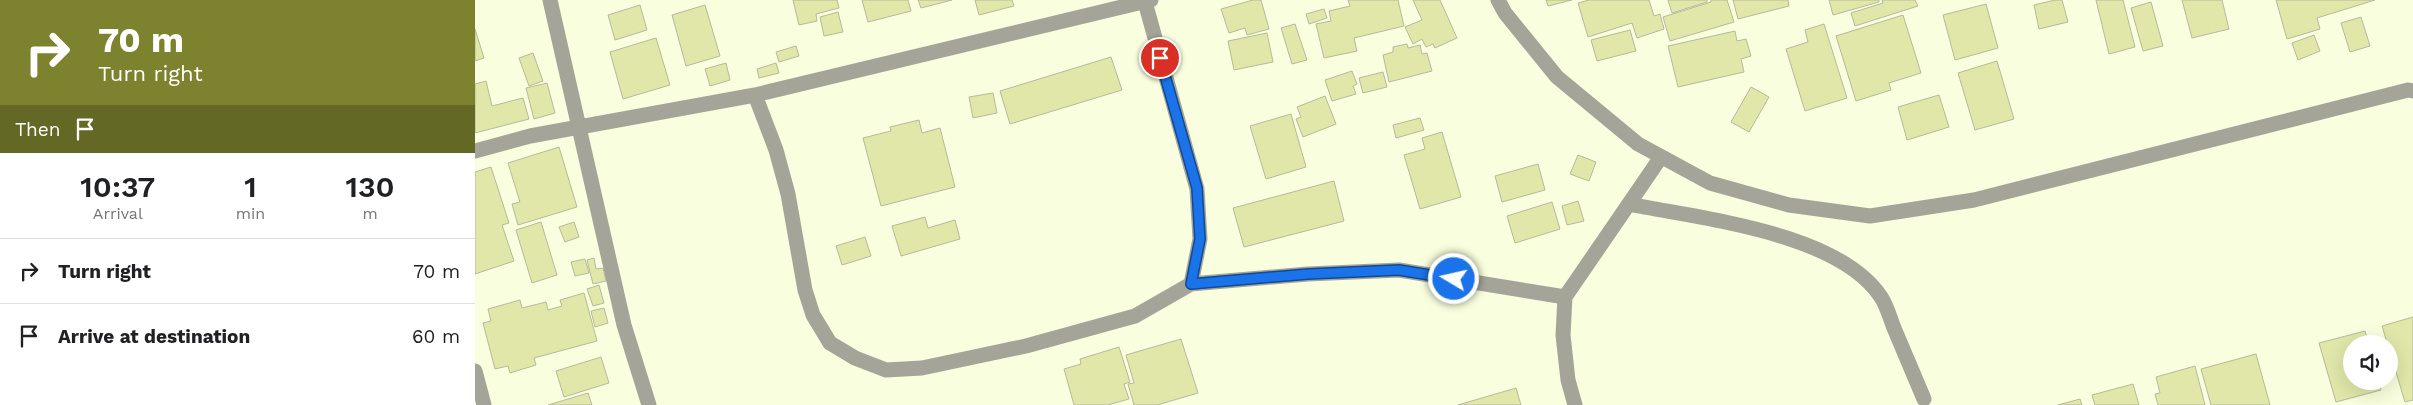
<!DOCTYPE html>
<style>
:root{--surface:#fff;--page:#f2f2f2;--text:#202124;--muted:#757577;--line:#e0e0e0}
body{margin:0;font-family:"Work Sans",sans-serif;background:var(--page);color:var(--text);height:100vh;display:flex;flex-direction:column;font-size:19px;white-space:nowrap}
*{box-sizing:border-box;margin:0}
p{font-size:16px;color:var(--muted)}
.icon{flex:none;width:28px;height:28px;fill:none;stroke:currentColor;stroke-width:2;stroke-linecap:round;stroke-linejoin:round}
.map{position:relative;flex:1;overflow:hidden}
.sheet{display:flex;flex-direction:column;background:var(--surface);width:475px}
.sheet>*{flex:none}
.guide{background:#7c822d;color:#fff;overflow:hidden}
.fabs{position:absolute;left:1868px;top:335px;display:grid;gap:10px}
.fabs a{display:grid;place-items:center;width:55px;height:55px;border-radius:50%;background:var(--surface);box-shadow:0 5px 20px #0002;font-size:25px}
.pin{position:absolute;display:grid;place-items:center;width:42px;height:42px;color:#fff;margin:-21px;border:2px solid #fff;border-radius:50%;box-shadow:0 1px 5px #0007}
.me{position:absolute;width:55px;margin:-28px;rotate:279deg;stroke-linejoin:round;filter:drop-shadow(0 0 4px #0008)}
.turn{display:flex;align-items:center;gap:18px;height:105px;padding:0 15px;font-size:22px}
.turn .icon{width:65px;height:65px;stroke-width:2.5}
.turn b{display:block;font-size:35px;line-height:42px}
.then{display:flex;align-items:center;height:48px;padding:0 15px;background:#0003;gap:10px;font-size:19px}
.eta{display:flex;justify-content:space-evenly;align-items:center;height:85px;text-align:center}
.eta b{font-size:30px;font-weight:600;line-height:35px}
ul{padding:0;list-style:none}
li{display:flex;align-items:center;gap:15px;height:65px;padding:0 15px;border-top:1px solid var(--line)}
li div{flex:1}
li b{display:block;font-size:19px}
li em{font-style:normal}
main{display:flex;flex:1;min-height:0}
.map>svg:first-child{display:block}
.building{fill:#e0e7a9;stroke:#b6ba9c}
.lines{fill:none;stroke-linecap:round;stroke-linejoin:round}
.street{stroke:#a4a598;stroke-width:15}
.route-casing{stroke:#114b97;stroke-width:12}
.route{stroke:#1a73e8;stroke-width:9}
</style>
<main>
<section class="sheet">
<div class="guide">
<div class="turn"><svg class="icon" aria-label="right" viewBox="0 0 24 24"><path d="M7 20v-9h11M14 6l5 5-5 5"/></svg><div><b>70 m</b>Turn right</div></div>
<div class="then">Then<svg class="icon" aria-label="arrive" viewBox="0 0 24 24"><path d="M6 21V4h12l-3 4 3 4H6"/></svg></div>
</div>
<div class="eta">
<div><b>10:37</b><p>Arrival</p></div>
<div><b>1</b><p>min</p></div>
<div><b>130</b><p>m</p></div>
</div>
<ul>
<li><svg class="icon" aria-label="right" viewBox="0 0 24 24"><path d="M7 20v-9h11M14 6l5 5-5 5"/></svg><div><b>Turn right</b></div><em>70 m</em></li>
<li><svg class="icon" aria-label="arrive" viewBox="0 0 24 24"><path d="M6 21V4h12l-3 4 3 4H6"/></svg><div><b>Arrive at destination</b></div><em>60 m</em></li>
</ul>
</section>
<div class="map">
<svg width="1938" height="405" viewBox="0 0 1938 405">
<rect width="100%" height="100%" fill="#f9fede"/>
<path class="building" d="M 318,0 L 362,0 L 364,8 L 341,14 L 342,21 L 324,25 Z
M 387,0 L 433,0 L 436,11 L 393,22 Z
M 443,0 L 477,0 L 446,8 Z
M 500,0 L 537,0 L 539,6 L 504,15 Z
M 778,0 L 786,0 L 794,29 L 772,35 L 770,28 L 754,33 L 746,9 Z
M 873,0 L 923,0 L 929,26 L 879,38 L 882,51 L 849,58 L 841,24 L 856,21 L 854,11 L 875,6 Z
M 938,0 L 965,0 L 982,38 L 960,48 L 958,44 L 951,47 L 947,39 L 938,44 L 930,27 L 947,20 Z
M 1071,0 L 1097,0 L 1073,6 Z
M 1114,0 L 1174,0 L 1179,16 L 1185,14 L 1189,29 L 1162,38 L 1157,23 L 1113,37 L 1103,3 Z
M 1193,0 L 1232,0 L 1232,2 L 1197,13 Z
M 1236,0 L 1252,0 L 1259,22 L 1195,41 L 1188,17 L 1236,2 Z
M 1258,0 L 1313,0 L 1314,6 L 1263,19 Z
M 1354,0 L 1404,0 L 1404,2 L 1358,15 Z
M 1407,0 L 1440,0 L 1443,6 L 1380,26 L 1376,13 L 1408,3 Z
M 1580,0 L 1587,0 L 1593,22 L 1564,29 L 1559,5 Z
M 1621,0 L 1648,0 L 1660,47 L 1634,54 Z
M 1707,0 L 1747,0 L 1754,29 L 1717,38 Z
M 1801,0 L 1900,0 L 1842,18 L 1845,29 L 1812,39 Z
M 1676,2 L 1688,46 L 1668,51 L 1656,8 Z
M 1511,4 L 1523,48 L 1480,60 L 1468,15 Z
M 165,5 L 172,30 L 140,40 L 133,15 Z
M 230,5 L 245,56 L 211,66 L 197,15 Z
M 849,9 L 852,18 L 834,24 L 831,14 Z
M 363,12 L 368,32 L 349,36 L 345,17 Z
M 1428,15 L 1446,73 L 1414,83 L 1416,90 L 1381,101 L 1361,36 Z
M 1886,17 L 1895,46 L 1875,52 L 1866,23 Z
M 820,24 L 832,60 L 817,64 L 806,28 Z
M 1349,24 L 1372,98 L 1330,111 L 1311,49 L 1333,42 L 1330,30 Z
M 0,29 L 9,58 L 0,61 Z
M 1155,30 L 1161,51 L 1122,61 L 1116,40 Z
M 1260,31 L 1262,41 L 1271,39 L 1276,56 L 1266,59 L 1269,72 L 1203,87 L 1193,46 Z
M 792,33 L 798,62 L 759,70 L 753,41 Z
M 1839,35 L 1845,51 L 1823,60 L 1817,43 Z
M 181,38 L 195,85 L 148,99 L 135,52 Z
M 932,44 L 933,48 L 945,45 L 947,54 L 952,53 L 957,71 L 914,82 L 908,55 L 918,52 L 918,47 Z
M 321,46 L 324,56 L 304,62 L 301,52 Z
M 58,53 L 68,81 L 54,86 L 44,58 Z
M 636,57 L 647,90 L 535,124 L 525,91 Z
M 1522,61 L 1539,119 L 1500,130 L 1483,73 Z
M 251,63 L 255,80 L 235,86 L 230,69 Z
M 301,63 L 304,73 L 284,78 L 282,69 Z
M 877,71 L 882,84 L 878,86 L 881,94 L 857,101 L 850,80 Z
M 908,72 L 912,87 L 888,93 L 884,78 Z
M 11,81 L 17,106 L 48,98 L 54,119 L 0,133 L 0,84 Z
M 72,83 L 80,113 L 59,119 L 51,88 Z
M 1276,87 L 1294,97 L 1274,132 L 1256,122 Z
M 518,93 L 522,113 L 498,118 L 494,97 Z
M 1464,95 L 1474,127 L 1432,140 L 1423,107 Z
M 850,96 L 861,124 L 828,137 L 821,119 L 826,117 L 822,107 Z
M 816,114 L 831,167 L 791,179 L 775,126 Z
M 945,118 L 949,130 L 921,138 L 918,125 Z
M 444,120 L 447,133 L 465,128 L 480,187 L 406,206 L 388,138 L 416,131 L 415,127 Z
M 967,132 L 986,197 L 945,209 L 929,155 L 950,149 L 947,138 Z
M 84,147 L 102,207 L 43,225 L 37,204 L 45,202 L 33,163 Z
M 1103,155 L 1121,162 L 1114,181 L 1095,174 Z
M 1063,164 L 1070,190 L 1027,202 L 1020,176 Z
M 16,167 L 34,223 L 27,225 L 39,261 L 0,274 L 0,172 Z
M 859,181 L 869,221 L 769,247 L 758,208 Z
M 1103,201 L 1109,221 L 1092,225 L 1087,206 Z
M 1077,202 L 1085,229 L 1040,243 L 1032,216 Z
M 450,217 L 453,228 L 480,220 L 485,239 L 426,256 L 417,226 Z
M 66,222 L 82,275 L 57,283 L 41,230 Z
M 99,222 L 104,237 L 90,242 L 84,227 Z
M 390,237 L 396,256 L 367,265 L 361,246 Z
M 119,258 L 121,269 L 128,268 L 131,281 L 118,284 L 112,260 Z
M 110,259 L 114,273 L 100,276 L 96,262 Z
M 124,285 L 129,303 L 118,306 L 112,289 Z
M 109,293 L 122,341 L 59,358 L 61,365 L 35,373 L 33,366 L 20,369 L 8,323 L 16,321 L 13,309 L 45,300 L 47,308 L 71,302 L 73,310 L 87,306 L 85,300 Z
M 129,308 L 133,323 L 120,327 L 116,311 Z
M 1938,317 L 1938,400 L 1930,402 L 1907,326 Z
M 1890,331 L 1894,344 L 1876,344 L 1876,381 L 1904,381 L 1906,390 L 1861,402 L 1844,343 Z
M 706,339 L 723,393 L 682,405 L 659,405 L 653,384 L 659,383 L 651,355 Z
M 644,347 L 655,382 L 649,384 L 654,399 L 633,405 L 599,405 L 589,369 L 606,364 L 605,359 Z
M 1781,354 L 1795,405 L 1736,405 L 1726,369 Z
M 126,357 L 134,383 L 89,397 L 81,371 Z
M 1720,366 L 1730,405 L 1683,405 L 1680,394 L 1685,393 L 1681,377 Z
M 1658,384 L 1664,405 L 1620,405 L 1617,395 Z
M 1041,388 L 1046,405 L 983,405 Z
M 113,393 L 117,405 L 73,405 Z
M 1605,399 L 1607,405 L 1583,405 Z"/>
<g class="lines">
<path class="street" d="M 75,0 L 149,325 L 174,405
M 1023,0 L 1030,13 L 1082,77 L 1163,144 L 1235,183 L 1314,205 L 1395,216 L 1499,200 L 1933,90 L 1938,91
M 670,2 L 722,189 L 725,239 L 716,284
M 280,95 L 301,150 L 313,194 L 330,290 L 338,315 L 355,343 L 380,358 L 411,370 L 447,368 L 551,346 L 660,316 L 716,284 L 833,274 L 924,270 L 1090,297
M 0,151 L 55,136 L 280,95 L 676,0
M 1154,204 C 1226,219 1363,232 1406,297 C 1412,306 1415,318 1419,328 C 1429,352 1439,375 1449,399
M 0,371 L 9,405
M 1100,405 L 1093,380 L 1088,335 L 1090,297 L 1186,157"/>
</g>
<g class="lines">
<g class="route-casing">
<path id="route" d="M 685,58 L 722,188 L 725,239 L 716,284 L 833,274 L 924,270 L 979,279"/>
</g>
<use href="#route" class="route"/>
</g>
</svg>
<div class="fabs">
<a><svg class="icon" aria-label="sound" viewBox="0 0 24 24"><path d="M4 9h4l5-4v14l-5-4H4zM17 9q2 3 0 6"/></svg></a>
</div>
<div class="pin" style="left:685px;top:58px;background:#d93025"><svg class="icon" aria-label="arrive" viewBox="0 0 24 24"><path d="M6 21V4h12l-3 4 3 4H6"/></svg></div>
<svg class="me" style="left:979px;top:279px" viewBox="-20 -20 40 40"><circle r="17" fill="#1a73e8" stroke="#fff" stroke-width="3"/><path d="M0-11L8 9 0 5-8 9z" fill="#fff"/></svg>
</div>
</main>
